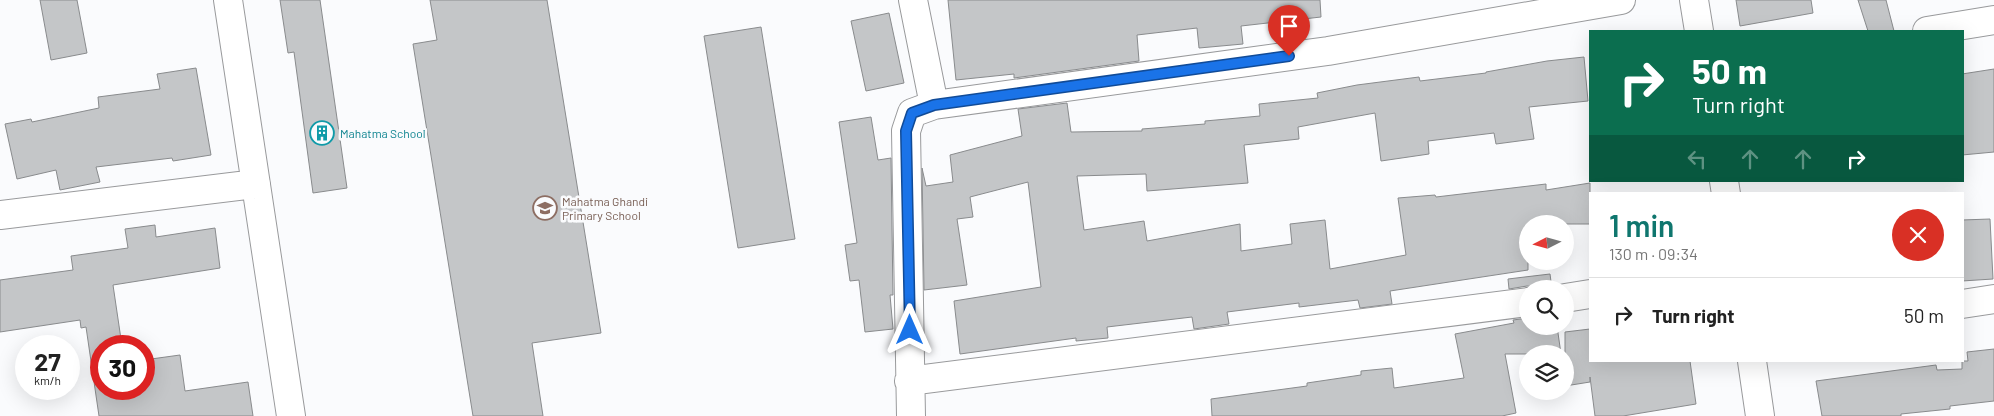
<!DOCTYPE html>
<meta charset="utf-8">
<style>
:root{--surface:#fff;--page:#f6f6f6;--text:#222;--muted:#767676;--line:#e0e0e0;--accent:#0f766e}
body{margin:0;font-family:Barlow,sans-serif;background:var(--page);color:var(--text);height:100vh;display:flex;flex-direction:column;font-size:19px;white-space:nowrap}
*{box-sizing:border-box;margin:0}
p{font-size:16px;color:var(--muted)}
.icon{flex:none;width:28px;height:28px;fill:none;stroke:currentColor;stroke-width:2;stroke-linecap:round;stroke-linejoin:round}
.map{position:relative;flex:1;overflow:hidden}
.sheet{position:absolute;left:1589px;top:192px;width:375px;height:170px;display:flex;flex-direction:column;background:var(--surface);border-radius:0px;box-shadow:0 5px 20px #0002}
.sheet>*{flex:none}
.hud{position:absolute;left:1589px;top:30px;width:375px;height:152px;border-radius:0px;box-shadow:0 5px 20px #0002;background:#0b6e4f;color:#fff;overflow:hidden}
.needle{width:32px;rotate:264deg}
.buttons{position:absolute;left:1519px;top:215px;display:grid;gap:10px}
.buttons a{display:grid;place-items:center;width:55px;height:55px;border-radius:50%;background:var(--surface);box-shadow:0 5px 20px #0002;font-size:25px}
.speed{position:absolute;left:15px;top:335px;display:flex;gap:10px;font-size:25px;font-weight:700;text-align:center}
.speed>*{display:grid;place-content:center;width:65px;height:65px;border-radius:50%;background:var(--surface);box-shadow:0 5px 20px #0002;line-height:1}
.speed small{font-size:12px;font-weight:400}
.speed .limit{border:8px solid #d22;background:#fff;color:#111}
.pin{position:absolute;display:grid;place-items:center;width:42px;height:42px;color:#fff;margin:-51px -21px;border-radius:50% 50% 50% 0;rotate:-45deg;box-shadow:0 0 5px #0007}
.pin .icon{rotate:45deg}
.me{position:absolute;width:55px;margin:-28px;rotate:0deg;stroke-linejoin:round;filter:drop-shadow(0 0 4px #0008)}
.turn{display:flex;align-items:center;gap:18px;height:105px;padding:0 20px;font-size:22px}
.turn .icon{width:65px;height:65px;stroke-width:2.5}
.turn b{display:block;font-size:35px;line-height:42px}
.lanes{display:flex;align-items:center;height:48px;padding:0 20px;background:#0003;justify-content:center;gap:25px;direction:ltr}
.lanes .off{opacity:.35}
.round{display:grid;place-items:center;flex:none;width:52px;height:52px;border-radius:26px;background:var(--page)}
.summary{display:flex;align-items:center;justify-content:space-between;height:85px;padding:0 20px}
h1{font-size:30px;font-weight:600;line-height:38px;color:var(--accent)}
ul{padding:0;list-style:none}
li{display:flex;align-items:center;gap:15px;height:75px;padding:0 20px;border-top:1px solid var(--line)}
li div{flex:1}
li b{display:block;font-size:19px}
li em{font-style:normal}
.map>svg:first-child{display:block}
.building{fill:#c4c6c8;stroke:#898b8d}
.lines{fill:none;stroke-linecap:round;stroke-linejoin:round}
.minor-casing{stroke:#999a9c;stroke-width:30}
.major-casing{stroke:#999a9c;stroke-width:30}
.minor{stroke:#fff;stroke-width:28}
.major{stroke:#fff;stroke-width:28}
.route-casing{stroke:#114b97;stroke-width:12}
.route{stroke:#1a73e8;stroke-width:9}
.labels{text-anchor:middle;dominant-baseline:central;stroke-width:5;stroke-linejoin:round;paint-order:stroke}
.culture-label{font-size:12px;fill:#0d838f;stroke:#fafbfd;text-anchor:start}
.education-label{font-size:12px;fill:#785e54;stroke:#fafbfd;text-anchor:start}
</style>
<div class="map">
<svg width="1994" height="416" viewBox="0 0 1994 416">
<rect width="100%" height="100%" fill="#fafbfd"/>
<path class="building" d="M 40,0 L 77,0 L 87,53 L 51,60 Z
M 280,0 L 320,0 L 347,188 L 313,193 L 294,52 L 288,53 Z
M 430,0 L 547,0 L 601,333 L 532,343 L 543,416 L 473,416 L 413,44 L 437,40 Z
M 948,0 L 1320,0 L 1321,17 L 1241,26 L 1243,44 L 1199,48 L 1197,28 L 1137,35 L 1139,61 L 1014,78 L 1014,74 L 956,80 Z
M 1736,0 L 1811,0 L 1813,13 L 1740,26 Z
M 1858,0 L 1886,0 L 1894,31 L 1868,31 Z
M 889,13 L 904,83 L 866,91 L 851,21 Z
M 761,27 L 795,239 L 738,248 L 704,36 Z
M 1584,57 L 1588,101 L 1529,107 L 1534,139 L 1496,144 L 1494,133 L 1428,141 L 1429,154 L 1381,161 L 1375,113 L 1298,127 L 1299,139 L 1244,145 L 1248,183 L 1147,191 L 1146,174 L 1077,176 L 1084,230 L 1144,221 L 1147,241 L 1240,224 L 1241,251 L 1292,244 L 1290,224 L 1325,220 L 1330,269 L 1406,255 L 1398,198 L 1435,195 L 1436,197 L 1546,184 L 1546,190 L 1590,183 L 1590,224 L 1528,224 L 1528,270 L 1390,291 L 1392,304 L 1360,308 L 1358,300 L 1299,307 L 1299,303 L 1227,312 L 1229,324 L 1194,329 L 1192,317 L 1107,327 L 1108,338 L 1076,341 L 1076,338 L 960,354 L 954,301 L 1041,287 L 1028,182 L 970,197 L 973,217 L 957,219 L 967,285 L 924,290 L 922,168 L 926,186 L 953,182 L 950,155 L 1022,136 L 1018,109 L 1067,103 L 1071,132 L 1142,131 L 1142,129 L 1205,124 L 1205,121 L 1260,116 L 1259,104 L 1318,98 L 1317,93 L 1357,85 L 1419,77 L 1420,81 L 1486,73 L 1486,72 L 1547,61 Z
M 196,68 L 211,155 L 173,161 L 172,158 L 96,167 L 100,182 L 60,190 L 56,170 L 17,179 L 5,124 L 31,119 L 32,122 L 99,108 L 98,97 L 160,89 L 157,74 Z
M 1994,69 L 1994,152 L 1962,155 L 1962,74 Z
M 871,117 L 878,160 L 891,158 L 893,295 L 890,295 L 893,329 L 865,332 L 859,280 L 850,281 L 845,245 L 857,243 L 839,122 Z
M 1990,219 L 1993,279 L 1962,281 L 1962,220 Z
M 155,225 L 156,237 L 215,228 L 220,268 L 113,285 L 122,346 L 101,346 L 101,389 L 144,389 L 144,360 L 180,355 L 185,391 L 248,382 L 253,416 L 99,416 L 86,327 L 81,328 L 80,320 L 0,332 L 0,280 L 73,270 L 71,256 L 128,248 L 125,229 Z
M 1550,274 L 1552,289 L 1527,286 L 1509,289 L 1508,279 Z
M 1528,318 L 1528,326 L 1557,326 L 1561,354 L 1505,354 L 1516,413 L 1502,416 L 1212,416 L 1211,399 L 1307,386 L 1307,383 L 1361,375 L 1361,371 L 1392,368 L 1394,388 L 1464,378 L 1455,334 L 1514,323 L 1513,320 Z
M 1590,329 L 1590,361 L 1690,361 L 1696,404 L 1623,416 L 1595,416 L 1590,377 L 1590,382 L 1565,386 L 1565,332 Z
M 1994,349 L 1994,401 L 1950,406 L 1950,409 L 1901,414 L 1901,416 L 1822,416 L 1816,381 L 1936,365 L 1937,370 L 1962,369 L 1962,361 L 1968,361 L 1967,352 Z"/>
<g class="lines">
<g class="minor-casing">
<path id="minor" d="M 228,0 L 291,416
M 913,0 L 934,105
M 1927,31 L 1994,20
M 0,215 L 256,184
M 1565,298 L 1590,294
M 1962,304 L 1994,299
M 909,381 L 1528,302
M 911,416 L 906,131 L 912,113 L 934,105 L 1328,51 L 1621,0"/>
</g>
<g class="major-casing">
<path id="major" d="M 1694,0 L 1699,31
M 1724,181 L 1726,194
M 1752,361 L 1760,416"/>
</g>
<use href="#minor" class="minor"/>
<use href="#major" class="major"/>
</g>
<g class="lines">
<g class="route-casing">
<path id="route" d="M 910,330 L 906,131 L 912,113 L 934,105 L 1289,56"/>
</g>
<use href="#route" class="route"/>
</g>
<defs>
<g id="building-ring" transform="scale(1.25)"><circle r="9.5" fill="#fafbfd" stroke="#0f9aa8" stroke-width="1.5"/><path d="M-4-6H4V6H1V3H-1V6H-4ZM-2.5-4.3h1.7v1.8h-1.7ZM.8-4.3h1.7v1.8H.8ZM-2.5-1h1.7V.8h-1.7ZM.8-1h1.7V.8H.8Z" fill="#0f9aa8"/></g>
<g id="school-ring" transform="scale(1.25)"><circle r="9.5" fill="#fafbfd" stroke="#8d6e63" stroke-width="1.5"/><path d="M0-5L7-2L0 1L-7-2ZM-4 1L0 2.5L4 1V4Q0 6-4 4Z" fill="#8d6e63"/></g>
</defs>
<g fill-rule="evenodd">
<use href="#building-ring" x="322" y="133"/>
<use href="#school-ring" x="545" y="208"/>
</g>
<g class="labels">
<g class="culture-label">
<text x="340" y="133">Mahatma School</text>
</g>
<g class="education-label">
<text x="562" y="201">Mahatma Ghandi<tspan x="562" dy="14">Primary School</tspan></text>
</g>
</g>
</svg>
<div class="buttons">
<a><svg class="needle" viewBox="-14 -14 28 28"><path d="M0-13l5 13h-10z" fill="#e53935"/><path d="M0 13l5-13h-10z" fill="#767676"/></svg></a>
<a><svg class="icon" aria-label="search" viewBox="0 0 24 24"><circle cx="10" cy="10" r="6"/><path d="M15 15l6 6"/></svg></a>
<a><svg class="icon" aria-label="layers" viewBox="0 0 24 24"><path d="M12 4l9 5-9 5-9-5zM3 14l9 5 9-5"/></svg></a>
</div>
<div class="speed"><div>27<small>km/h</small></div><div class="limit">30</div></div>
<div class="pin" style="left:1289px;top:56px;background:#d93025"><svg class="icon" aria-label="arrive" viewBox="0 0 24 24"><path d="M6 21V4h12l-3 4 3 4H6"/></svg></div>
<svg class="me" style="left:910px;top:330px" viewBox="-20 -20 40 40"><path d="M0-17L14 15 0 8-14 15z" fill="#1a73e8" stroke="#fff" stroke-width="4"/></svg>
<div class="hud">
<div class="turn"><svg class="icon" aria-label="right" viewBox="0 0 24 24"><path d="M7 20v-9h11M14 6l5 5-5 5"/></svg><div><b>50 m</b>Turn right</div></div>
<div class="lanes"><svg class="icon off" aria-label="left" viewBox="0 0 24 24"><path d="M17 20v-9H6M10 6l-5 5 5 5"/></svg><svg class="icon off" aria-label="ahead" viewBox="0 0 24 24"><path d="M12 20V5M6 11l6-6 6 6"/></svg><svg class="icon off" aria-label="ahead" viewBox="0 0 24 24"><path d="M12 20V5M6 11l6-6 6 6"/></svg><svg class="icon" aria-label="right" viewBox="0 0 24 24"><path d="M7 20v-9h11M14 6l5 5-5 5"/></svg></div>
</div>
<section class="sheet">
<div class="summary"><div><h1>1 min</h1><p>130 m · 09:34</p></div><a class="round" style="background:#d93025;color:#fff"><svg class="icon" aria-label="close" viewBox="0 0 24 24"><path d="M6 6l12 12M18 6L6 18"/></svg></a></div>
<ul>
<li><svg class="icon" aria-label="right" viewBox="0 0 24 24"><path d="M7 20v-9h11M14 6l5 5-5 5"/></svg><div><b>Turn right</b></div><em>50 m</em></li>
</ul>
</section>
</div>
